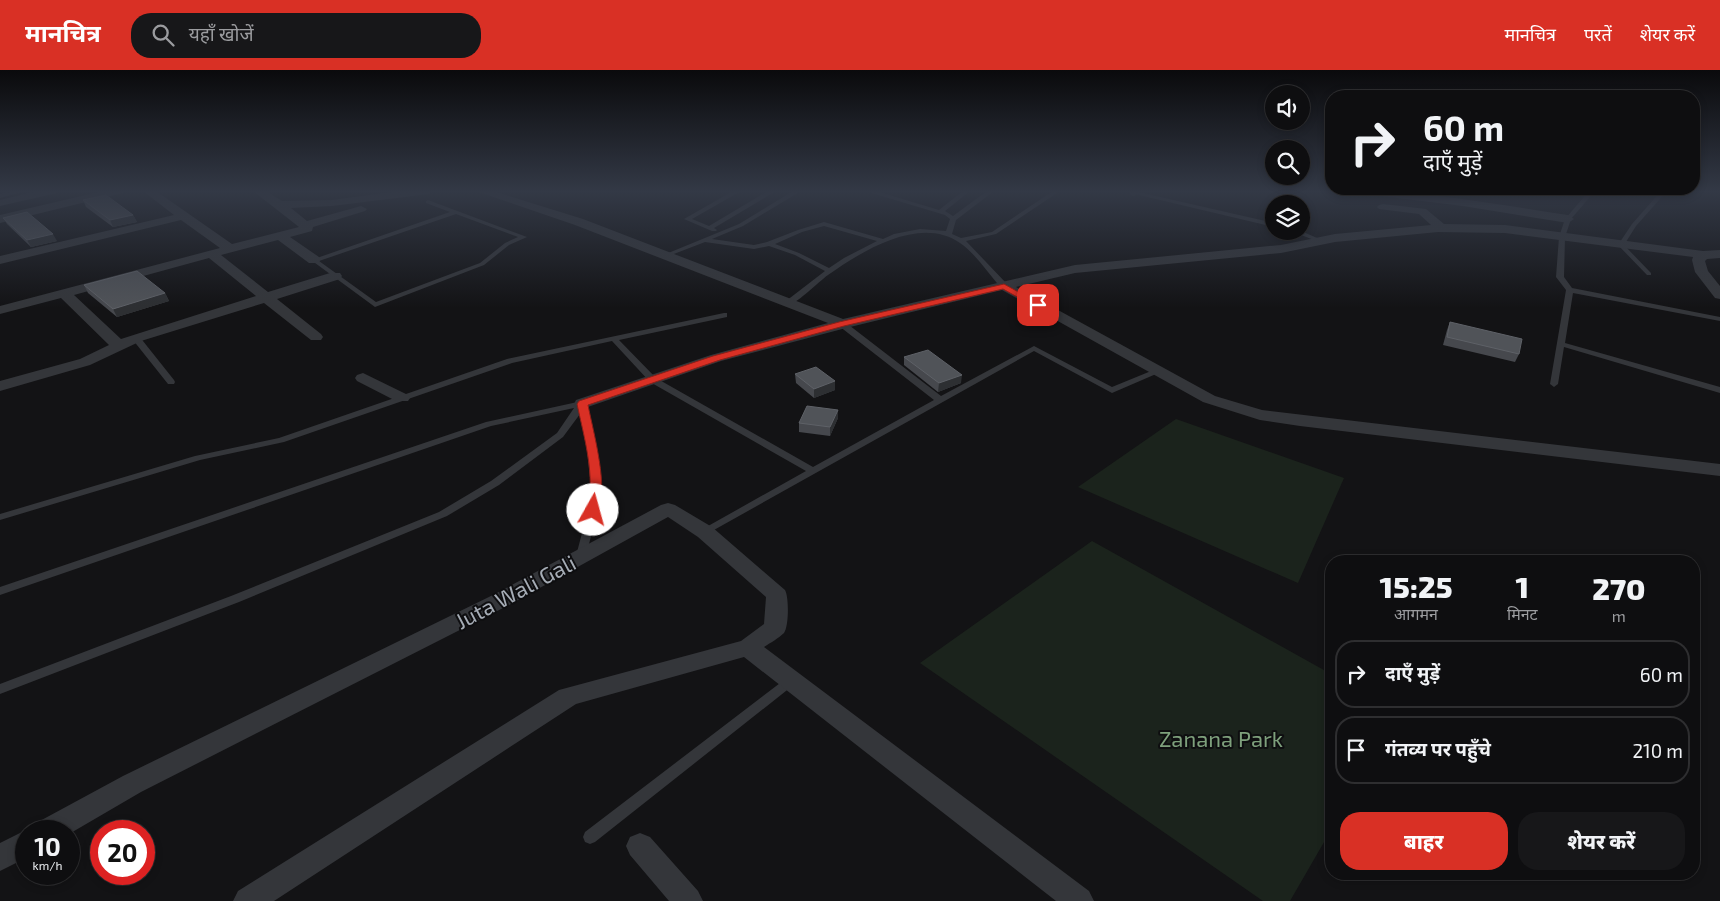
<!DOCTYPE html>
<html lang="hi">
<meta charset="utf-8">
<style>
:root{--surface:#0e0e10;--page:#171719;--text:#f1f3f6;--muted:#9b9c9f;--line:#2e2e30;--accent:#d93025}
body{margin:0;font-family:"Exo 2","Noto Sans Devanagari",sans-serif;background:var(--page);color:var(--text);height:100vh;display:flex;flex-direction:column;font-size:19px;white-space:nowrap}
*{box-sizing:border-box;margin:0}
p{font-size:16px;color:var(--muted)}
.icon{flex:none;width:28px;height:28px;fill:none;stroke:currentColor;stroke-width:2;stroke-linecap:round;stroke-linejoin:round}
.map{position:relative;flex:1;overflow:hidden}
.drawer{position:absolute;left:1325px;top:485px;width:375px;height:325px;display:flex;flex-direction:column;background:var(--surface);border-radius:20px;box-shadow:0 2px 8px #0003,0 0 0 1px var(--line)}
.drawer>*{flex:none}
.top-card{position:absolute;left:1325px;top:20px;width:375px;height:105px;border-radius:20px;box-shadow:0 2px 8px #0003,0 0 0 1px var(--line);background:#0e0e10;color:var(--text);overflow:hidden}
.buttons{position:absolute;left:1265px;top:15px;display:grid;gap:10px}
.buttons a{display:grid;place-items:center;width:45px;height:45px;border-radius:50%;background:var(--surface);box-shadow:0 2px 8px #0003,0 0 0 1px var(--line);font-size:25px}
.speed{position:absolute;left:15px;top:750px;display:flex;gap:10px;font-size:25px;font-weight:700;text-align:center}
.speed>*{display:grid;place-content:center;width:65px;height:65px;border-radius:50%;background:var(--surface);box-shadow:0 2px 8px #0003,0 0 0 1px var(--line);line-height:1}
.speed small{font-size:12px;font-weight:400}
.speed .limit{border:8px solid #d22;background:#fff;color:#111}
.pin{position:absolute;display:grid;place-items:center;width:42px;height:42px;color:#fff;margin:-21px;border-radius:10px;box-shadow:0 2px 8px #0006}
.me{position:absolute;width:55px;margin:-28px;rotate:7deg;stroke-linejoin:round;filter:drop-shadow(0 0 4px #0008)}
.turn{display:flex;align-items:center;gap:18px;height:105px;padding:0 15px;font-size:22px}
.turn .icon{width:65px;height:65px;stroke-width:2.5}
.turn b{display:block;font-size:35px;line-height:42px}
.eta{display:flex;justify-content:space-evenly;align-items:center;height:85px;text-align:center}
.eta b{font-size:30px;font-weight:800;line-height:35px}
.primary-button{display:flex;gap:10px;margin-top:auto;padding:10px 15px}
.primary-button a{flex:1;height:58px;border-radius:20px;background:var(--accent);color:#fff;font-size:20px;font-weight:800;line-height:58px;text-align:center}
.primary-button a+a{background:var(--page);color:var(--text)}
ul{padding:0;list-style:none}
li{display:flex;align-items:center;gap:15px;height:68px;margin:0 10px 8px;padding:0 5px;border:2px solid var(--line);border-radius:20px}
li div{flex:1}
li b{display:block;font-size:19px}
li em{font-style:normal}
header{display:flex;align-items:center;gap:30px;box-sizing:border-box;height:70px;padding:0 25px;background:var(--accent);color:#fff}
header strong{font-size:24px}
nav{display:flex;gap:28px;margin-inline-start:auto;font-size:18px}
.search{width:350px;height:45px;background:var(--page);display:flex;align-items:center;gap:12px;box-sizing:border-box;padding:0 18px;border-radius:20px;color:var(--muted);font-size:19px}
.map>svg:first-child{display:block}
.green{fill:#1b231c}
.lines{fill:none;stroke-linecap:round;stroke-linejoin:round}
.service{fill:#34363a;fill-rule:evenodd}
.minor{fill:#34363a;fill-rule:evenodd}
.wall{fill:#46484d}
.shaded-wall{fill:#2d2f32}
.building{fill:#505358;stroke:#5e6167}
.route{fill:#d93025;stroke:#8d1f18}
.labels{text-anchor:middle;dominant-baseline:central;stroke-width:4;stroke-linejoin:round;paint-order:stroke}
.near-street-label{font-size:22px;fill:#a5acb5;stroke:#0e0e10}
.near-park-label{font-size:22px;fill:#7ea07c;stroke:#0e0e10}
</style>
<header>
<strong>मानचित्र</strong>
<div class="search"><svg class="icon" aria-label="search" viewBox="0 0 24 24"><circle cx="10" cy="10" r="6"/><path d="M15 15l6 6"/></svg>यहाँ खोजें</div>
<nav><a>मानचित्र</a><a>परतें</a><a>शेयर करें</a></nav>
</header>
<div class="map">
<svg width="1720" height="831" viewBox="0 0 1720 831">
<rect width="100%" height="100%" fill="#131315"/>
<path class="green" d="M 1176,349 L 1344,408 L 1298,513 L 1078,417 Z
M 1092,471 L 1331,604 L 1331,760 L 1290,831 L 1263,831 L 920,593 Z"/>
<g class="lines">
<path class="service" d="M 13,121 L 25,121 L 0,128 L 0,124 Z
M 733,121 L 741,121 L 692,149 L 709,156 L 768,121 L 776,121 L 714,158 L 717,160 L 716,161 L 712,161 L 684,149 Z
M 793,121 L 801,121 L 743,156 L 712,169 L 754,175 L 767,172 L 798,160 L 824,152 L 883,169 L 894,164 L 920,159 L 946,161 L 950,149 L 945,145 L 865,121 L 876,121 L 939,140 L 963,121 L 970,121 L 945,141 L 953,146 L 987,121 L 994,121 L 956,150 L 952,164 L 961,168 L 992,162 L 1053,121 L 1060,121 L 996,164 L 966,171 L 1007,214 L 1008,216 L 1004,218 L 1001,218 C 988,203 976,184 960,173 C 920,145 862,181 828,205 C 817,213 800,231 789,235 L 785,233 L 786,231 L 825,201 L 795,185 L 769,176 L 754,179 L 705,172 L 666,187 L 661,186 L 739,154 ZM 824,156 L 877,171 L 844,188 L 829,198 L 799,183 L 775,174 L 802,162 Z
M 1122,121 L 1134,121 L 1274,153 L 1274,157 Z
M 1589,121 L 1595,121 L 1571,149 L 1565,167 L 1564,207 L 1572,218 L 1720,247 L 1720,251 L 1573,223 L 1565,273 L 1720,317 L 1720,323 L 1564,277 L 1558,314 L 1554,317 L 1550,314 L 1566,220 L 1556,207 L 1559,167 L 1565,149 Z
M 1661,121 L 1667,121 L 1636,156 L 1624,175 L 1651,203 L 1651,205 L 1647,205 L 1618,175 L 1632,154 Z
M 428,130 L 527,167 L 509,175 L 484,195 L 375,237 L 311,190 L 450,142 L 426,133 L 426,131 ZM 456,144 L 518,167 L 505,173 L 480,193 L 376,232 L 319,191 Z
M 1291,161 L 1301,161 L 1324,171 L 1319,172 Z
M 724,243 L 727,243 L 727,247 L 619,270 L 656,308 L 813,397 L 934,330 L 839,256 L 839,252 L 845,252 L 941,326 L 1034,276 L 1112,317 L 1156,299 L 1162,299 L 1163,301 L 1112,323 L 1034,281 L 705,465 L 701,464 L 700,462 L 701,460 L 806,401 L 650,312 L 612,271 L 512,293 L 284,372 L 200,390 L 0,450 L 0,444 L 195,386 L 279,368 L 507,289 Z
M 133,266 L 139,266 L 174,310 L 175,312 L 174,314 L 168,314 L 133,270 Z
M 582,331 L 586,334 L 597,381 L 602,425 L 585,489 L 577,489 L 576,486 L 592,425 L 587,381 L 580,344 L 563,367 L 499,415 L 447,446 L 239,532 L 0,624 L 0,614 L 231,526 L 439,442 L 491,411 L 557,363 L 574,338 L 491,356 L 0,525 L 0,517 L 486,352 Z
M 792,605 L 796,607 L 798,610 L 796,613 L 595,772 L 590,774 L 585,772 L 583,767 L 585,762 L 788,607 Z"/>
<path class="minor" d="M 37,121 L 58,121 L 57,123 L 0,136 L 0,130 Z
M 103,121 L 124,121 L 123,123 L 0,153 L 0,145 Z
M 143,121 L 156,121 L 232,174 L 299,157 L 253,121 L 266,121 L 282,131 L 332,130 L 399,121 L 434,121 L 429,124 L 332,136 L 291,138 L 307,151 L 361,136 L 367,139 L 365,141 L 313,157 L 312,161 L 290,167 L 319,187 L 320,190 L 319,193 L 309,193 L 278,170 L 221,185 L 268,222 L 330,203 L 340,203 L 342,206 L 340,209 L 277,229 L 321,264 L 323,267 L 321,270 L 311,270 L 264,233 L 141,271 L 90,295 L 0,321 L 0,311 L 80,289 L 109,275 L 61,228 L 0,244 L 0,236 L 220,178 L 181,150 L 0,194 L 0,186 L 174,145 ZM 209,188 L 256,226 L 121,269 L 74,225 Z
M 476,121 L 493,121 L 583,149 L 843,249 L 1075,195 L 1281,175 L 1335,164 L 1431,155 L 1419,144 L 1379,139 L 1377,137 L 1379,135 L 1383,134 L 1426,139 L 1444,154 L 1505,155 L 1703,181 L 1720,180 L 1720,188 L 1707,189 L 1705,191 L 1708,201 L 1720,216 L 1720,229 L 1715,228 L 1695,202 L 1692,190 L 1693,187 L 1505,163 L 1438,162 L 1335,172 L 1281,183 L 1075,203 L 1016,217 L 1215,326 L 1262,340 L 1720,394 L 1720,406 L 1300,356 L 1260,350 L 1203,332 L 1002,220 L 846,258 L 721,291 L 582,339 L 576,338 L 574,334 L 576,330 L 711,285 L 828,253 L 575,155 Z
M 1130,121 L 1141,121 L 1134,126 L 1130,125 Z
M 1359,121 C 1429,121 1499,135 1568,145 L 1574,149 L 1568,153 L 1463,136 L 1364,124 Z
M 363,303 L 408,325 L 410,328 L 408,331 L 396,331 L 357,311 L 355,308 L 357,305 Z
M 668,433 L 675,435 L 712,457 L 785,520 C 789,527 789,556 784,563 C 779,568 770,573 764,577 L 1089,821 L 1094,831 L 1056,831 L 744,587 L 576,634 L 274,831 L 233,831 L 238,821 L 559,620 L 741,571 L 764,554 L 766,527 L 698,467 L 668,447 L 509,535 L 141,722 L 69,764 L 69,761 L 34,761 L 38,752 L 123,706 L 493,525 L 661,435 Z
M 26,760 L 28,761 L 26,761 L 26,788 L 0,801 L 0,773 Z
M 640,763 L 650,767 L 698,821 L 703,831 L 669,831 L 630,785 L 626,776 L 630,767 Z"/>
</g>
<path class="wall" d="M 83,130 L 133,145 L 137,152 L 113,157 L 86,137 Z
M 3,148 L 57,171 L 31,177 L 7,154 Z
M 84,215 L 165,223 L 169,231 L 117,247 L 88,223 Z
M 1450,252 L 1519,284 L 1515,292 L 1443,275 L 1447,260 Z
M 904,287 L 961,313 L 938,322 L 904,295 Z
M 795,304 L 835,320 L 814,328 L 796,313 Z
M 838,348 L 830,366 L 799,362 L 799,353 Z"/>
<path class="shaded-wall" d="M 133,145 L 137,152 L 113,157 L 110,150 Z
M 53,164 L 57,171 L 31,177 L 27,170 Z
M 165,223 L 169,231 L 117,247 L 113,239 Z
M 962,305 L 961,313 L 938,322 L 939,313 Z
M 835,311 L 835,320 L 814,328 L 814,319 Z
M 838,340 L 838,348 L 830,366 L 830,357 Z"/>
<path class="building" d="M 106,125 L 133,145 L 110,150 L 83,130 Z
M 27,142 L 53,164 L 27,170 L 3,148 Z
M 137,201 L 165,223 L 113,239 L 84,215 Z
M 1450,252 L 1522,269 L 1519,284 L 1447,267 Z
M 928,280 L 962,305 L 939,313 L 904,287 Z
M 816,297 L 835,311 L 814,319 L 795,304 Z
M 807,336 L 838,340 L 830,357 L 799,353 Z"/>
<linearGradient id="sky" x2="0" y2="1"><stop stop-color="#0a0a0c"/><stop offset="0.51" stop-color="#333946"/><stop offset="1" stop-color="#333946" stop-opacity="0"/></linearGradient>
<rect width="1720" height="238" fill="url(#sky)"/>
<path class="route" d="M 1004,214 L 1042,235 L 1035,237 L 1003,219 L 844,256 L 720,290 L 588,335 C 593,361 610,421 597,443 L 589,443 L 587,440 C 596,407 584,367 577,334 L 579,331 L 713,286 L 839,252 Z"/>
<g class="labels">
<g class="near-street-label">
<text transform="translate(515 521) rotate(-28)">Juta Wali Gali</text>
</g>
<g class="near-park-label">
<text x="1221" y="668">Zanana Park</text>
</g>
</g>
</svg>
<div class="buttons">
<a><svg class="icon" aria-label="sound" viewBox="0 0 24 24"><path d="M4 9h4l5-4v14l-5-4H4zM17 9q2 3 0 6"/></svg></a>
<a><svg class="icon" aria-label="search" viewBox="0 0 24 24"><circle cx="10" cy="10" r="6"/><path d="M15 15l6 6"/></svg></a>
<a><svg class="icon" aria-label="layers" viewBox="0 0 24 24"><path d="M12 4l9 5-9 5-9-5zM3 14l9 5 9-5"/></svg></a>
</div>
<div class="speed"><div>10<small>km/h</small></div><div class="limit">20</div></div>
<div class="pin" style="left:1038px;top:235px;background:#d93025"><svg class="icon" aria-label="arrive" viewBox="0 0 24 24"><path d="M6 21V4h12l-3 4 3 4H6"/></svg></div>
<svg class="me" style="left:593px;top:440px" viewBox="-20 -20 40 40"><circle r="19" fill="#fff"/><path d="M0-13L10 11 0 6-10 11z" fill="#d93025"/></svg>
<div class="top-card">
<div class="turn"><svg class="icon" aria-label="right" viewBox="0 0 24 24"><path d="M7 20v-9h11M14 6l5 5-5 5"/></svg><div><b>60 m</b>दाएँ मुड़ें</div></div>
</div>
<section class="drawer">
<div class="eta">
<div><b>15:25</b><p>आगमन</p></div>
<div><b>1</b><p>मिनट</p></div>
<div><b>270</b><p>m</p></div>
</div>
<ul>
<li><svg class="icon" aria-label="right" viewBox="0 0 24 24"><path d="M7 20v-9h11M14 6l5 5-5 5"/></svg><div><b>दाएँ मुड़ें</b></div><em>60 m</em></li>
<li><svg class="icon" aria-label="arrive" viewBox="0 0 24 24"><path d="M6 21V4h12l-3 4 3 4H6"/></svg><div><b>गंतव्य पर पहुँचे</b></div><em>210 m</em></li>
</ul>
<div class="primary-button"><a>बाहर</a><a>शेयर करें</a></div>
</section>
</div>
